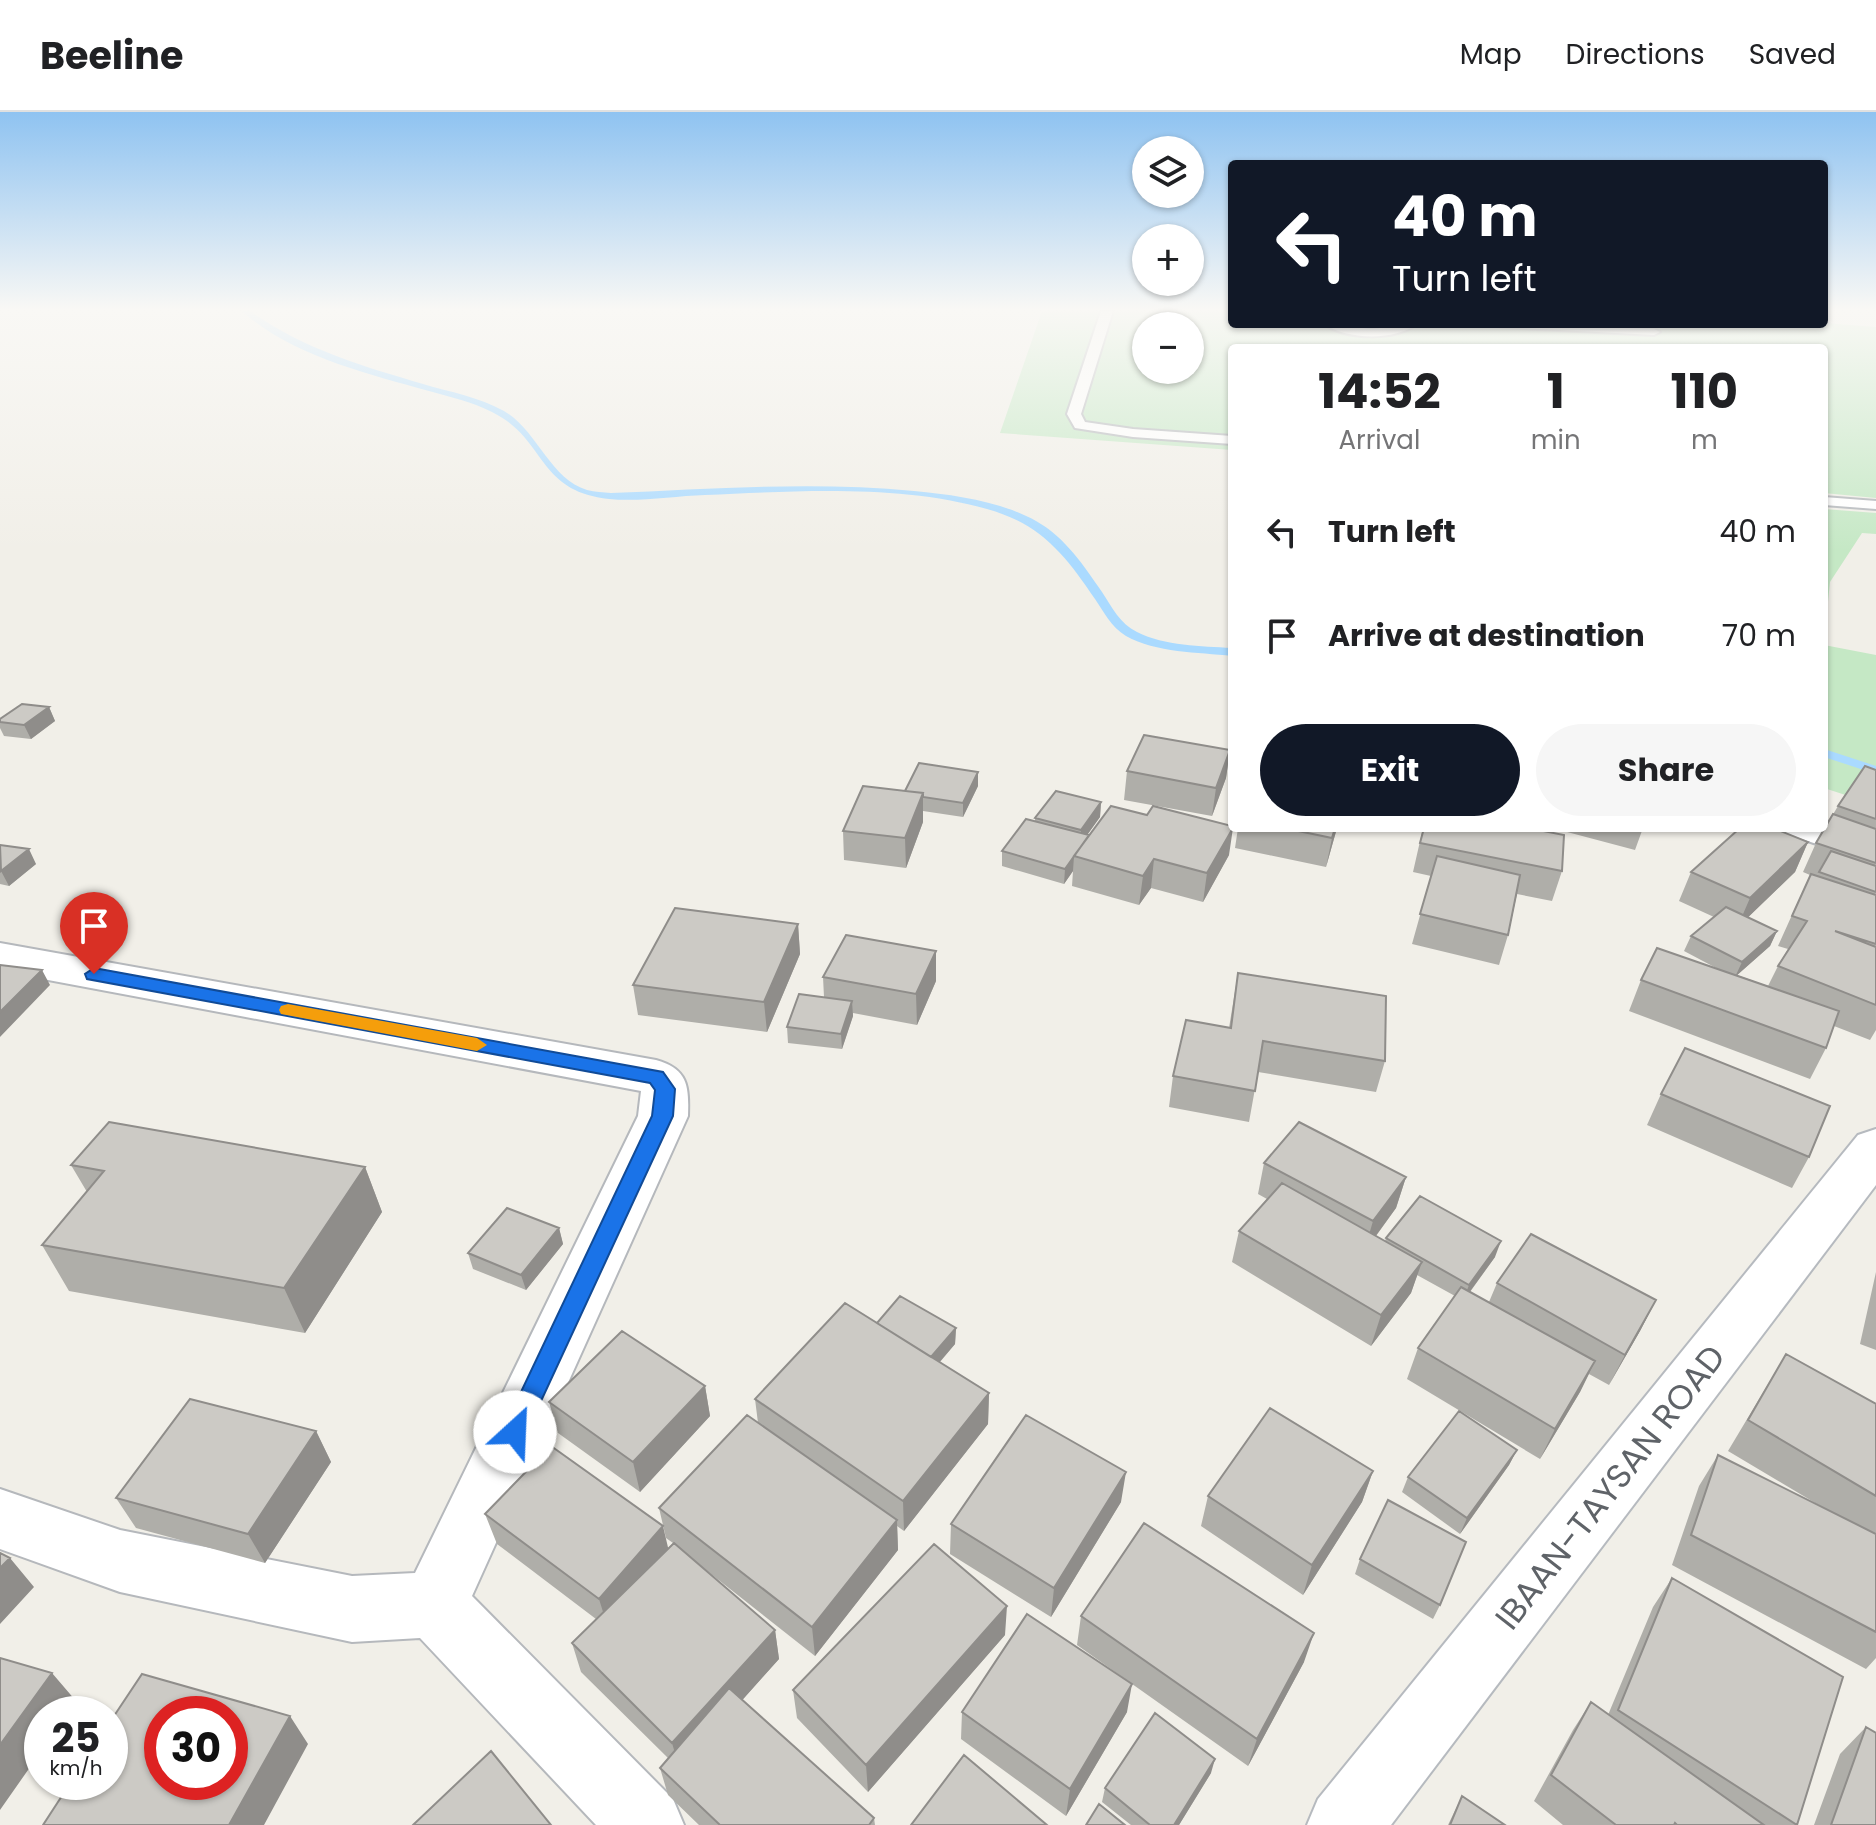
<!DOCTYPE html>
<meta charset="utf-8">
<style>
:root{--surface:#fff;--page:#f6f6f6;--text:#202124;--muted:#757577;--line:#e0e0e0;--accent:#111827}
body{margin:0;font-family:Poppins,sans-serif;background:var(--page);color:var(--text);height:100vh;display:flex;flex-direction:column;font-size:30px;white-space:nowrap}
*{box-sizing:border-box;margin:0}
p{font-size:26px;color:var(--muted)}
.icon{flex:none;width:44px;height:44px;fill:none;stroke:currentColor;stroke-width:2;stroke-linecap:round;stroke-linejoin:round}
.map{position:relative;flex:1;overflow:hidden}
.side{position:absolute;left:1228px;top:232px;width:600px;height:488px;display:flex;flex-direction:column;background:var(--surface);border-radius:8px;box-shadow:0 2px 6px #0004}
.side>*{flex:none}
.top-card{position:absolute;left:1228px;top:48px;width:600px;height:168px;border-radius:8px;box-shadow:0 2px 6px #0004;background:#111827;color:#fff;overflow:hidden}
.buttons{position:absolute;left:1132px;top:24px;display:grid;gap:16px}
.buttons a{display:grid;place-items:center;width:72px;height:72px;border-radius:50%;background:var(--surface);box-shadow:0 2px 6px #0004;font-size:40px}
.speed{position:absolute;left:24px;top:1584px;display:flex;gap:16px;font-size:40px;font-weight:700;text-align:center}
.speed>*{display:grid;place-content:center;width:104px;height:104px;border-radius:50%;background:var(--surface);box-shadow:0 2px 6px #0004;line-height:1}
.speed small{font-size:20px;font-weight:400}
.speed .limit{border:12px solid #d22;background:#fff;color:#111}
.pin{position:absolute;display:grid;place-items:center;width:68px;height:68px;color:#fff;margin:-82px -34px;border-radius:50% 50% 50% 0;rotate:-45deg;box-shadow:0 0 8px #0007}
.pin .icon{rotate:45deg}
.me{position:absolute;width:88px;margin:-44px;rotate:25deg;stroke-linejoin:round;filter:drop-shadow(0 0 6px #0008)}
.turn{display:flex;align-items:center;gap:28px;height:168px;padding:0 32px;font-size:36px}
.turn .icon{width:104px;height:104px;stroke-width:2.5}
.turn b{display:block;font-size:56px;line-height:68px}
.eta{display:flex;justify-content:space-evenly;align-items:center;height:136px;text-align:center}
.eta b{font-size:48px;font-weight:700;line-height:56px}
.cta{display:flex;gap:16px;margin-top:auto;padding:16px 32px}
.cta a{flex:1;height:92px;border-radius:48px;background:var(--accent);color:#fff;font-size:32px;font-weight:700;line-height:92px;text-align:center}
.cta a+a{background:var(--page);color:var(--text)}
ul{padding:0;list-style:none}
li{display:flex;align-items:center;gap:24px;height:104px;padding:0 32px}
li div{flex:1}
li b{display:block;font-size:30px}
li em{font-style:normal}
header{display:flex;align-items:center;gap:48px;box-sizing:border-box;height:112px;padding:0 40px;background:var(--surface);border-bottom:2px solid var(--line)}
header strong{font-size:38px}
nav{display:flex;gap:44px;margin-inline-start:auto;font-size:28px}
.map>svg:first-child{display:block}
.green{fill:#c5e8c5;fill-rule:evenodd}
.lines{fill:none;stroke-linecap:round;stroke-linejoin:round}
.stream{fill:#aadaff;fill-rule:evenodd}
.service-casing{stroke:#b5b8bc;stroke-width:4}
.minor-casing{stroke:#b5b8bc;stroke-width:4}
.secondary-casing{stroke:#b6babf;stroke-width:4}
.service{fill:#fff;fill-rule:evenodd}
.minor{fill:#fff;fill-rule:evenodd}
.secondary{fill:#fff;fill-rule:evenodd}
.wall{fill:#afaea9}
.shaded-wall{fill:#8f8d8a}
.building{fill:#cccac5;stroke:#8f8d8a;stroke-width:2;fill-rule:evenodd}
.route{fill:#1a73e8;stroke:#114b97;stroke-width:2}
.slow{fill:#f59e0b}
.labels{text-anchor:middle;dominant-baseline:central;stroke-width:7;stroke-linejoin:round;paint-order:stroke}
.near-street-label{font-size:34px;fill:#5f6368;stroke:#fff}
</style>
<header>
<strong>Beeline</strong>
<nav><a>Map</a><a>Directions</a><a>Saved</a></nav>
</header>
<div class="map">
<svg width="1876" height="1713" viewBox="0 0 1876 1713">
<rect width="100%" height="100%" fill="#f1efe8"/>
<path class="green" d="M 1042,199 L 1232,199 L 1232,212 L 1824,211 L 1876,215 L 1876,386 L 1824,381 L 1824,236 L 1232,236 L 1232,338 L 1000,321 ZM 1146,214 L 1190,214 L 1190,258 L 1146,258 Z
M 1824,397 L 1876,401 L 1876,422 L 1862,421 L 1830,470 L 1824,529 Z
M 1824,533 L 1876,543 L 1876,693 L 1824,676 Z"/>
<g class="lines">
<path class="stream" d="M 242,199 L 250,199 C 303,237 362,254 423,272 C 450,280 479,285 504,299 C 537,318 550,367 587,378 C 595,380 603,380 611,381 C 712,377 813,369 914,379 C 955,383 1000,389 1036,409 C 1065,425 1084,454 1102,480 C 1112,495 1120,512 1137,520 C 1165,534 1201,534 1232,536 L 1232,544 C 1198,540 1156,541 1126,524 C 1111,515 1104,500 1095,487 C 1065,443 1041,412 987,397 C 900,372 795,379 705,383 C 674,384 640,390 609,387 C 536,379 547,327 492,300 C 472,290 451,285 429,279 C 366,261 292,244 242,199 Z
M 1824,637 L 1876,654 L 1876,662 L 1824,645 Z"/>
<g class="service-casing">
<path id="service" d="M 1101,199 L 1113,199 L 1081,302 L 1085,310 L 1133,317 L 1232,324 L 1232,332 L 1133,325 L 1075,316 L 1067,302 Z
M 1324,212 L 1371,217 L 1417,212 C 1395,229 1347,228 1324,212 Z
M 1495,212 L 1654,217 L 1660,220 L 1654,223 L 1501,215 Z
M 1824,385 L 1876,389 L 1876,397 L 1824,393 Z
M 1781,716 L 1813,716 L 1876,738 L 1876,752 L 1784,721 Z"/>
</g>
<g class="minor-casing">
<path id="minor" d="M 0,831 L 656,948 C 688,957 689,974 688,1004 L 472,1484 L 673,1687 L 684,1713 L 596,1713 L 420,1526 L 352,1530 L 120,1480 L 0,1437 L 0,1377 L 120,1418 L 352,1464 L 415,1461 L 638,1004 L 641,979 L 0,859 Z"/>
</g>
<g class="secondary-casing">
<path id="secondary" d="M 1876,1017 L 1876,1073 L 1391,1713 L 1307,1713 L 1318,1687 L 1858,1023 Z"/>
</g>
<use href="#service" class="service"/>
<use href="#minor" class="minor"/>
<use href="#secondary" class="secondary"/>
</g>
<path class="wall" d="M 1351,212 L 1392,212 L 1389,213 L 1356,214 Z
M 49,595 L 55,609 L 31,627 L 4,624 L 0,616 L 0,607 Z
M 1230,638 L 1226,666 L 1212,704 L 1124,688 L 1127,659 Z
M 1876,658 L 1876,918 L 1870,928 L 1834,914 L 1826,936 L 1810,967 L 1629,899 L 1641,868 L 1718,857 L 1684,839 L 1691,824 L 1714,805 L 1679,789 L 1691,760 L 1808,730 L 1795,760 L 1748,805 L 1777,819 L 1770,834 L 1737,863 L 1768,874 L 1778,854 L 1788,837 L 1778,834 L 1810,763 L 1803,760 L 1816,731 L 1838,694 Z
M 978,674 L 963,705 L 923,699 L 923,710 L 906,756 L 844,748 L 843,719 L 905,679 Z
M 1101,690 L 1100,705 L 1087,723 L 1229,743 L 1203,790 L 1151,776 L 1139,793 L 1072,774 L 1073,759 L 1064,772 L 1002,754 L 1002,739 L 1035,709 L 1035,706 Z
M 1238,716 L 1337,716 L 1326,755 L 1235,736 Z
M 1423,716 L 1562,759 L 1552,789 L 1517,782 L 1508,823 L 1499,853 L 1412,832 L 1431,764 L 1413,760 Z
M 1552,716 L 1643,716 L 1635,738 Z
M 0,733 L 36,752 L 9,774 L 0,772 Z
M 798,812 L 800,842 L 767,920 L 638,903 L 633,873 Z
M 936,839 L 936,869 L 917,913 L 853,901 L 853,904 L 842,937 L 788,931 L 787,915 L 824,885 L 823,865 Z
M 1238,861 L 1385,949 L 1376,980 L 1258,960 L 1249,1010 L 1169,995 L 1173,964 L 1229,916 Z
M 1661,982 L 1809,1045 L 1792,1076 L 1647,1013 Z
M 1264,1051 L 1406,1065 L 1396,1096 L 1376,1124 L 1385,1129 L 1386,1126 L 1495,1145 L 1470,1180 L 1489,1190 L 1497,1171 L 1656,1188 L 1640,1219 L 1609,1273 L 1589,1262 L 1580,1280 L 1540,1347 L 1407,1267 L 1418,1236 L 1455,1184 L 1417,1163 L 1411,1181 L 1371,1234 L 1232,1150 L 1239,1119 L 1267,1087 L 1258,1082 Z
M 71,1053 L 365,1055 L 382,1100 L 305,1221 L 69,1179 L 42,1133 L 87,1080 Z
M 559,1116 L 563,1132 L 526,1178 L 473,1157 L 468,1141 Z
M 1876,1160 L 1876,1238 L 1860,1232 Z
M 877,1211 L 956,1216 L 955,1232 L 940,1250 L 989,1281 L 988,1312 L 904,1419 L 897,1414 L 898,1438 L 815,1544 L 692,1447 L 775,1518 L 779,1547 L 742,1588 L 874,1706 L 875,1713 L 699,1713 L 668,1683 L 660,1656 L 668,1646 L 581,1560 L 572,1531 L 596,1507 L 497,1432 L 485,1402 L 668,1436 L 673,1431 L 666,1426 L 659,1396 L 758,1311 L 755,1287 Z
M 1786,1242 L 1876,1292 L 1876,1546 L 1866,1557 L 1672,1453 L 1699,1374 L 1718,1343 L 1822,1395 L 1728,1339 Z
M 705,1274 L 710,1304 L 640,1380 L 558,1321 L 549,1290 Z
M 316,1319 L 331,1350 L 265,1451 L 136,1416 L 116,1386 Z
M 1517,1338 L 1509,1353 L 1460,1422 L 1402,1380 L 1408,1365 Z
M 1373,1359 L 1362,1390 L 1303,1483 L 1201,1414 L 1208,1384 Z
M 1121,1390 L 1051,1505 L 950,1442 L 951,1412 Z
M 1360,1447 L 1440,1493 L 1433,1507 L 1355,1462 Z
M 1672,1466 L 1797,1713 L 1563,1713 L 1534,1689 L 1573,1618 L 1591,1590 L 1608,1603 L 1653,1495 Z
M 1081,1504 L 1304,1550 L 1248,1654 L 1077,1533 Z
M 1005,1523 L 868,1680 L 797,1606 L 793,1578 Z
M 962,1600 L 1127,1600 L 1066,1704 L 961,1627 Z
M 1866,1615 L 1876,1713 L 1814,1713 L 1840,1642 Z
M 1211,1661 L 1179,1713 L 1131,1713 L 1102,1690 L 1105,1676 Z
M 1462,1684 L 1505,1713 L 1448,1713 Z"/>
<path class="shaded-wall" d="M 49,595 L 55,609 L 31,627 L 24,613 Z
M 1230,638 L 1226,666 L 1212,704 L 1216,676 Z
M 978,660 L 978,674 L 963,705 L 963,691 Z
M 923,681 L 923,710 L 906,756 L 905,726 Z
M 1101,690 L 1100,705 L 1080,733 L 1081,718 Z
M 1233,716 L 1229,743 L 1203,790 L 1207,761 Z
M 1335,716 L 1337,716 L 1326,755 L 1332,726 Z
M 1089,723 L 1074,744 L 1073,759 L 1064,772 L 1065,757 Z
M 1808,730 L 1795,760 L 1737,816 L 1750,786 Z
M 29,737 L 36,752 L 9,774 L 1,759 Z
M 1154,747 L 1151,776 L 1139,793 L 1143,764 Z
M 798,812 L 800,842 L 767,920 L 764,890 Z
M 1777,819 L 1770,834 L 1735,865 L 1742,850 Z
M 936,839 L 936,869 L 917,913 L 916,882 Z
M 42,858 L 50,873 L 0,925 L 0,900 Z
M 852,889 L 853,904 L 842,937 L 841,922 Z
M 365,1055 L 382,1100 L 305,1221 L 284,1176 Z
M 1406,1065 L 1396,1096 L 1364,1140 L 1373,1109 Z
M 559,1116 L 563,1132 L 526,1178 L 521,1163 Z
M 1501,1129 L 1495,1145 L 1463,1189 L 1469,1173 Z
M 1422,1150 L 1411,1181 L 1371,1234 L 1381,1203 Z
M 1656,1188 L 1640,1219 L 1609,1273 L 1625,1243 Z
M 956,1216 L 955,1232 L 931,1260 L 931,1245 Z
M 1595,1249 L 1580,1280 L 1540,1347 L 1555,1317 Z
M 705,1274 L 710,1304 L 640,1380 L 633,1350 Z
M 989,1281 L 988,1312 L 904,1419 L 903,1389 Z
M 316,1319 L 331,1350 L 265,1451 L 248,1422 Z
M 1517,1338 L 1509,1353 L 1460,1422 L 1467,1406 Z
M 1373,1359 L 1362,1390 L 1303,1483 L 1312,1453 Z
M 1126,1360 L 1121,1390 L 1051,1505 L 1054,1476 Z
M 897,1408 L 898,1438 L 815,1544 L 812,1515 Z
M 663,1414 L 670,1444 L 608,1516 L 599,1487 Z
M 10,1446 L 34,1475 L 0,1512 L 0,1456 Z
M 1007,1494 L 1005,1523 L 868,1680 L 866,1653 Z
M 775,1518 L 779,1547 L 680,1658 L 672,1631 Z
M 1314,1521 L 1304,1550 L 1248,1654 L 1257,1627 Z
M 52,1561 L 76,1589 L 67,1602 L 42,1602 L 42,1638 L 0,1698 L 0,1633 Z
M 1132,1572 L 1127,1600 L 1066,1704 L 1070,1677 Z
M 290,1604 L 308,1632 L 264,1713 L 229,1713 Z
M 1215,1647 L 1211,1661 L 1179,1713 L 1174,1713 Z"/>
<path class="building" d="M 22,592 L 49,595 L 24,613 L 0,610 L 0,607 Z
M 1144,623 L 1230,638 L 1216,676 L 1127,659 Z
M 919,651 L 978,660 L 963,691 L 923,685 L 923,681 L 905,679 Z
M 1865,654 L 1876,658 L 1876,707 L 1838,694 Z
M 863,674 L 923,681 L 905,726 L 843,719 Z
M 1056,679 L 1101,690 L 1081,718 L 1035,706 Z
M 1111,694 L 1147,703 L 1153,694 L 1232,714 L 1233,716 L 1207,761 L 1154,747 L 1143,764 L 1074,744 Z
M 1833,702 L 1876,717 L 1876,751 L 1816,731 Z
M 1026,707 L 1089,723 L 1065,757 L 1002,739 Z
M 1284,716 L 1335,716 L 1332,726 Z
M 1424,716 L 1528,716 L 1564,723 L 1562,759 L 1420,731 Z
M 1740,716 L 1773,716 L 1808,730 L 1750,786 L 1691,760 Z
M 0,733 L 29,737 L 1,759 Z
M 1831,739 L 1876,754 L 1876,780 L 1819,760 Z
M 1437,744 L 1520,763 L 1508,823 L 1420,802 Z
M 1811,762 L 1876,783 L 1876,832 L 1835,819 L 1876,835 L 1876,893 L 1778,854 L 1807,809 L 1792,804 Z
M 1726,795 L 1777,819 L 1742,850 L 1691,824 Z
M 675,796 L 798,812 L 764,890 L 633,873 Z
M 846,823 L 936,839 L 916,882 L 823,865 Z
M 1657,836 L 1839,899 L 1826,936 L 1641,868 Z
M 0,853 L 42,858 L 0,900 Z
M 1238,861 L 1386,884 L 1385,949 L 1263,929 L 1255,979 L 1173,964 L 1186,908 L 1231,916 Z
M 799,882 L 852,889 L 841,922 L 787,915 Z
M 1685,936 L 1830,994 L 1809,1045 L 1661,982 Z
M 109,1010 L 365,1055 L 284,1176 L 42,1133 L 104,1059 L 71,1053 Z
M 1299,1010 L 1406,1065 L 1373,1109 L 1264,1051 Z
M 1282,1071 L 1422,1150 L 1381,1203 L 1239,1119 Z
M 1420,1084 L 1501,1129 L 1469,1173 L 1386,1126 Z
M 507,1096 L 559,1116 L 521,1163 L 468,1141 Z
M 1531,1122 L 1656,1188 L 1625,1243 L 1497,1171 Z
M 1461,1175 L 1595,1249 L 1555,1317 L 1418,1236 Z
M 900,1184 L 956,1216 L 931,1245 L 877,1211 Z
M 845,1191 L 989,1281 L 903,1389 L 755,1287 Z
M 622,1219 L 705,1274 L 633,1350 L 549,1290 Z
M 1786,1242 L 1876,1292 L 1876,1384 L 1748,1308 Z
M 190,1287 L 316,1319 L 248,1422 L 116,1386 Z
M 1270,1296 L 1373,1359 L 1312,1453 L 1208,1384 Z
M 1459,1299 L 1517,1338 L 1467,1406 L 1408,1365 Z
M 747,1303 L 897,1408 L 812,1515 L 659,1396 Z
M 1026,1303 L 1126,1360 L 1054,1476 L 951,1412 Z
M 551,1334 L 663,1414 L 599,1487 L 485,1402 Z
M 1718,1343 L 1876,1422 L 1876,1520 L 1691,1423 Z
M 1388,1388 L 1466,1430 L 1440,1493 L 1360,1447 Z
M 1144,1411 L 1314,1521 L 1257,1627 L 1081,1504 Z
M 674,1431 L 775,1518 L 672,1631 L 572,1531 Z
M 934,1432 L 1007,1494 L 866,1653 L 793,1578 Z
M 0,1441 L 10,1446 L 0,1456 Z
M 1672,1466 L 1843,1565 L 1797,1713 L 1618,1598 Z
M 1027,1502 L 1132,1572 L 1070,1677 L 962,1600 Z
M 0,1546 L 52,1561 L 0,1633 Z
M 142,1562 L 290,1604 L 229,1713 L 43,1713 L 71,1670 L 110,1670 L 110,1610 ZM 162,1602 L 230,1602 L 230,1670 L 162,1670 Z
M 729,1576 L 874,1706 L 869,1713 L 720,1713 L 660,1656 Z
M 1591,1590 L 1764,1713 L 1677,1713 L 1675,1711 L 1674,1713 L 1616,1713 L 1551,1663 Z
M 1155,1601 L 1215,1647 L 1174,1713 L 1150,1713 L 1105,1676 Z
M 1866,1615 L 1876,1621 L 1876,1713 L 1831,1713 Z
M 491,1639 L 551,1713 L 413,1713 Z
M 964,1643 L 1047,1713 L 911,1713 Z
M 1462,1684 L 1505,1713 L 1450,1713 Z
M 1099,1692 L 1125,1713 L 1086,1713 Z"/>
<linearGradient id="sky" x2="0" y2="1"><stop stop-color="#8fc3f1"/><stop offset="0.45" stop-color="#f9f8f5"/><stop offset="1" stop-color="#f9f8f5" stop-opacity="0"/></linearGradient>
<rect width="1876" height="439" fill="url(#sky)"/>
<path class="route" d="M 94,856 L 663,960 L 675,977 L 673,1004 L 523,1328 L 515,1331 L 506,1328 L 502,1320 L 652,1004 L 655,978 L 650,971 L 87,867 L 85,862 Z"/>
<path class="slow" d="M 288,892 L 477,926 L 487,933 L 477,939 L 281,902 L 279,898 L 281,894 Z"/>
<g class="labels">
<g class="near-street-label">
<text transform="translate(1610 1375) rotate(-52)">IBAAN-TAYSAN ROAD</text>
</g>
</g>
</svg>
<div class="buttons">
<a><svg class="icon" aria-label="layers" viewBox="0 0 24 24"><path d="M12 4l9 5-9 5-9-5zM3 14l9 5 9-5"/></svg></a>
<a>+</a>
<a>−</a>
</div>
<div class="speed"><div>25<small>km/h</small></div><div class="limit">30</div></div>
<div class="pin" style="left:94px;top:862px;background:#d93025"><svg class="icon" aria-label="arrive" viewBox="0 0 24 24"><path d="M6 21V4h12l-3 4 3 4H6"/></svg></div>
<svg class="me" style="left:515px;top:1320px" viewBox="-20 -20 40 40"><circle r="19" fill="#fff"/><path d="M0-13L10 11 0 6-10 11z" fill="#1a73e8"/></svg>
<div class="top-card">
<div class="turn"><svg class="icon" aria-label="left" viewBox="0 0 24 24"><path d="M17 20v-9H6M10 6l-5 5 5 5"/></svg><div><b>40 m</b>Turn left</div></div>
</div>
<section class="side">
<div class="eta">
<div><b>14:52</b><p>Arrival</p></div>
<div><b>1</b><p>min</p></div>
<div><b>110</b><p>m</p></div>
</div>
<ul>
<li><svg class="icon" aria-label="left" viewBox="0 0 24 24"><path d="M17 20v-9H6M10 6l-5 5 5 5"/></svg><div><b>Turn left</b></div><em>40 m</em></li>
<li><svg class="icon" aria-label="arrive" viewBox="0 0 24 24"><path d="M6 21V4h12l-3 4 3 4H6"/></svg><div><b>Arrive at destination</b></div><em>70 m</em></li>
</ul>
<div class="cta"><a>Exit</a><a>Share</a></div>
</section>
</div>
